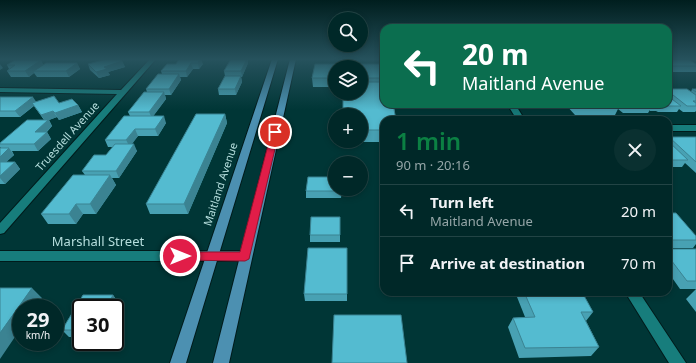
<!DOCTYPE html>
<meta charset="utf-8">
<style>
:root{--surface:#002828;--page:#0a3030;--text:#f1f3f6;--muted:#95a6a8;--line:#224445;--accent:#0b8043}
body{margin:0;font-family:"Noto Sans",sans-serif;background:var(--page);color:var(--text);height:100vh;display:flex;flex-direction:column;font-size:15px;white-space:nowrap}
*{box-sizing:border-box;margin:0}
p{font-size:13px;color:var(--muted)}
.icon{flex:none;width:22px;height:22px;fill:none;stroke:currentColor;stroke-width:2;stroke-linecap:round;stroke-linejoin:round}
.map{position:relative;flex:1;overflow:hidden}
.drawer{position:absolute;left:380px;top:116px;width:292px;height:180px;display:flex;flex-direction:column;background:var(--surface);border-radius:12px;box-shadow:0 2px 6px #0003,0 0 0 1px var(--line)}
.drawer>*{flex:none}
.top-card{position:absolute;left:380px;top:24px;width:292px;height:84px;border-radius:12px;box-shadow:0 2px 6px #0003,0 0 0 1px var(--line);background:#0b6e4f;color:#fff;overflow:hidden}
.buttons{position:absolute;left:328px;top:12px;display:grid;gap:8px}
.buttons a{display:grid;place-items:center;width:40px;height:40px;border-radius:50%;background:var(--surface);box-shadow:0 2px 6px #0003,0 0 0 1px var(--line);font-size:20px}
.speed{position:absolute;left:12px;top:299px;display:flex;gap:8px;font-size:20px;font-weight:700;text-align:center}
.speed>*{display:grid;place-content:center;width:52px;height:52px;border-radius:50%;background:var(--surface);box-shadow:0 2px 6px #0003,0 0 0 1px var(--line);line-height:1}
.speed small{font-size:10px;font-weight:400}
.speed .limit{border:2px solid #111;border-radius:6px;background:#fff;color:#111}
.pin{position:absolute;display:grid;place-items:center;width:34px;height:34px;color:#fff;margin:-17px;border:2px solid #fff;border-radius:50%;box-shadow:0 1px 4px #0007}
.me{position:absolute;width:44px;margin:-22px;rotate:90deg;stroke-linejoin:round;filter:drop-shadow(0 0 3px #0008)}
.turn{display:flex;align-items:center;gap:14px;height:84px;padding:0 16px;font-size:18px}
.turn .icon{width:52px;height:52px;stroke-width:2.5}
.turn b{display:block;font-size:28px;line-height:34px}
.round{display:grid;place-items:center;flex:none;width:42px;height:42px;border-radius:21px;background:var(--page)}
.summary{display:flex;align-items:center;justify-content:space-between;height:68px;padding:0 16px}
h1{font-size:24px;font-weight:600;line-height:30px;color:var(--accent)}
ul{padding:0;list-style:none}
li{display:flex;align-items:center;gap:12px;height:52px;padding:0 16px;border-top:1px solid var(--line)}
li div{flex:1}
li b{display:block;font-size:15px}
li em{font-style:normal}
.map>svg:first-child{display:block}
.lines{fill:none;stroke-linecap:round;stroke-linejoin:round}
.minor-casing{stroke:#001b1b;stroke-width:2}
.major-casing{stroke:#001b1b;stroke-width:2}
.minor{fill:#177d7c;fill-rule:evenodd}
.major{fill:#4c90b1;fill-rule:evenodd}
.wall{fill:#48a1b3}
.shaded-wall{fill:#3b8392}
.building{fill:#54bbd0;stroke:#3b8392}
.route{fill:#e11d48;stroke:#92132f}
.labels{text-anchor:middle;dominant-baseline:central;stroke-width:4;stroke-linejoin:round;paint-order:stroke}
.street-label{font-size:11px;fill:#b5dedd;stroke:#003636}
.near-street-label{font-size:13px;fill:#b5dedd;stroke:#003636}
</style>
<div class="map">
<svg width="696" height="363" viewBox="0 0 696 363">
<rect width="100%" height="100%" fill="#003636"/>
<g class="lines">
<g class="minor-casing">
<path id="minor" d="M 150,59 L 156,59 L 4,233 L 0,234 L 0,223 L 117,94 L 0,92 L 0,88 L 121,90 Z
M 507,104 L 515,104 L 525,120 L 517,120 Z
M 668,125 L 696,125 L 696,131 L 668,131 Z
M 0,251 L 245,251 L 249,253 L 251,256 L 249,259 L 245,261 L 0,261 Z
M 625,292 L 639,292 L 686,363 L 669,363 Z"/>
</g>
<g class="major-casing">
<path id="major" d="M 272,59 L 278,59 L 186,363 L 170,363 Z
M 290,59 L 296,59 L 229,363 L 213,363 Z"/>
</g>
<use href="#minor" class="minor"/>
<use href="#major" class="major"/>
</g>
<path class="wall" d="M 179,59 L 203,64 L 199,69 L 193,69 L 187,77 L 180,77 L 181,80 L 171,95 L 165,95 L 166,99 L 153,116 L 166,123 L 158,136 L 138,136 L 131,144 L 137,151 L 119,178 L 112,178 L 116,185 L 96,214 L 83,214 L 76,224 L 48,224 L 41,214 L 85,175 L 82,171 L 106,155 L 113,147 L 108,147 L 105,140 L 130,116 L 128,112 L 147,92 L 146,89 L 162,74 L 161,71 L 176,64 Z
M 231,59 L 248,59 L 248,63 L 242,77 L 241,77 L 242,82 L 236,95 L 219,95 L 218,89 L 225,76 L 224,71 Z
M 668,59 L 696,64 L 696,72 L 668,72 Z
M 41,60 L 43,65 L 77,63 L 80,69 L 69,77 L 37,77 L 34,73 L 29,77 L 11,77 L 7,71 L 9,69 L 7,65 Z
M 122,61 L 125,67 L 108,72 L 110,75 L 99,78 L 90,70 L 88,64 Z
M 315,64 L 384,64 L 384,104 L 405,104 L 404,108 L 394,108 L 396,120 L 384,120 L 384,142 L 342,142 L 342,141 L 361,141 L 361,115 L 343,115 L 343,93 L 361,93 L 361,67 L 335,67 L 335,87 L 313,87 L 312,78 Z
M 668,89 L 691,92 L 692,89 L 696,89 L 696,111 L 695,112 L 683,112 L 679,109 L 677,112 L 658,112 L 656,111 L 650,111 L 650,110 L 648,113 L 623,113 L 618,109 L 615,115 L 575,115 L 566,105 L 566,104 L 668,104 Z
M 0,97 L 36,102 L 59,103 L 78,105 L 82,112 L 59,120 L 57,117 L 49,120 L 52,126 L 47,132 L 51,139 L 38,151 L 12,151 L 14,155 L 6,162 L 15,162 L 20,169 L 5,184 L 0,184 L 0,148 L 1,148 L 0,147 L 0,143 L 44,120 L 34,106 L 20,117 L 0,117 Z
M 450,104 L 477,104 L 476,106 L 451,106 Z
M 225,114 L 227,123 L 188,214 L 150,214 L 146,204 Z
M 669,137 L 696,137 L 696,173 L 685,163 L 682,167 L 668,167 L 668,138 Z
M 342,189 L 341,198 L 306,198 L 306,191 Z
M 668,192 L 672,197 L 668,202 Z
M 668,213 L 696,236 L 696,244 L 693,248 L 668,248 Z
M 340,224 L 340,242 L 310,242 L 310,235 Z
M 347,248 L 347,301 L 305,301 L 304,294 Z
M 668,249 L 696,249 L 696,289 L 680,289 L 668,272 Z
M 696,289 L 696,312 L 686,299 Z
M 515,292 L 582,292 L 593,312 L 586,321 L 599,347 L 591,356 L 519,358 L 508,327 L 513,318 L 525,317 Z
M 83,295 L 113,295 L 118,302 L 115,308 L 81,308 L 81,337 L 69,337 L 62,330 Z"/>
<path class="shaded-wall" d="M 200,59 L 201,59 L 203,64 L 199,69 L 198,63 Z
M 247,59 L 248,59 L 248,63 L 242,77 L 241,71 Z
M 41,60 L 44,66 L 34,71 L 34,73 L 29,77 L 25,71 Z
M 122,61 L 125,67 L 108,72 L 110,75 L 99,78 L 96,72 L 104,67 Z
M 77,63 L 80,69 L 69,77 L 66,71 Z
M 191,63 L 193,69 L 187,77 L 186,71 Z
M 0,64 L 3,68 L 0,70 Z
M 179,74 L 181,80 L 171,95 L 169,89 Z
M 241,76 L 242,82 L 236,95 L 235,89 Z
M 164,92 L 166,99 L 152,118 L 149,112 Z
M 33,97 L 37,103 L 20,117 L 15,111 Z
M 78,105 L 82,112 L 59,120 L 55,113 Z
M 53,111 L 57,117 L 49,120 L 52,126 L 39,139 L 35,132 L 45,121 L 41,115 Z
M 225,114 L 227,123 L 188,214 L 184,204 Z
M 164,116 L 166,123 L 158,136 L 155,129 Z
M 135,129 L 138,136 L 130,147 L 126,140 Z
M 47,132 L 51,139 L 38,151 L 34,144 Z
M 134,144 L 137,151 L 119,178 L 116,171 Z
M 9,148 L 14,155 L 0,168 L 0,157 Z
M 15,162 L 20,169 L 5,184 L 0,178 L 0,176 Z
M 110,175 L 116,185 L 96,214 L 90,204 Z
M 76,204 L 83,214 L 76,224 L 69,214 Z
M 32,288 L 42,298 L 35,308 L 21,308 L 21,328 L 0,359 L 0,333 Z
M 113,295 L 118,302 L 115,308 L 106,308 Z"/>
<path class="building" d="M 107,59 L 119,59 L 122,61 L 104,67 L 107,69 L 96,72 L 88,64 Z
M 179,59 L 200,59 L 198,63 L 191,63 L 186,71 L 161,71 L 167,64 L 176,64 Z
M 231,59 L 247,59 L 241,71 L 224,71 Z
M 668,59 L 688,59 L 696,64 L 696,66 L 668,66 Z
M 15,60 L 41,60 L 25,71 L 7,71 L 15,65 L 7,65 Z
M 46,63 L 77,63 L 66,71 L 34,71 Z
M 315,64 L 384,64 L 384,78 L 361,78 L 361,67 L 335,67 L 335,78 L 312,78 Z
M 158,74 L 179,74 L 169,89 L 146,89 Z
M 225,76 L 241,76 L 235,89 L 218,89 Z
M 361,82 L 380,82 L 381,84 L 384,84 L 384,104 L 393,104 L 396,120 L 384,120 L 384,130 L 361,130 L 361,115 L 343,115 L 343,93 L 361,93 Z
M 668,89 L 687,89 L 696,95 L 696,101 L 693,101 L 696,103 L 696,106 L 687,106 L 668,91 Z
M 692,89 L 696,89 L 696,92 Z
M 144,92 L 164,92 L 149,112 L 128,112 Z
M 54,96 L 59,103 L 72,99 L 78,105 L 55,113 L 53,111 L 41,115 L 32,103 Z
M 668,96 L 681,106 L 662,106 L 659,104 L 654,104 L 668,104 Z
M 0,97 L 33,97 L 15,111 L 0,111 Z
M 574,104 L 614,104 L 618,108 L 578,108 Z
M 623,104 L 649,104 L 652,107 L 626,107 Z
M 196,114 L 225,114 L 184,204 L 146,204 Z
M 124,116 L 164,116 L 155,129 L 135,129 L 126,140 L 105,140 Z
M 27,120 L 48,120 L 35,132 L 47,132 L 34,144 L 0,144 L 0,143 Z
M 669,137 L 696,137 L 696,162 Z
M 668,141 L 688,160 L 668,160 Z
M 115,144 L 134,144 L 116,171 L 82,171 L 94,155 L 106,155 Z
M 0,148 L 9,148 L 0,157 Z
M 0,162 L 15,162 L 0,176 Z
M 73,175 L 110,175 L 90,204 L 76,204 L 69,214 L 41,214 Z
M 308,177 L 335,177 L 335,189 L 341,189 L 341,191 L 306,191 Z
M 668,192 L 672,197 L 668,197 Z
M 668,213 L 676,213 L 696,236 L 696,240 L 668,240 Z
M 311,217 L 340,217 L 340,235 L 310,235 Z
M 308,248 L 347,248 L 347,294 L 304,294 Z
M 668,249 L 696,249 L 696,281 L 687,281 L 668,256 Z
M 0,288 L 32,288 L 0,333 Z
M 524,292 L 582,292 L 593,312 L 581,312 L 599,347 L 525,348 L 513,318 L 535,317 Z
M 83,295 L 113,295 L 106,308 L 81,308 L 81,330 L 62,330 Z
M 334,315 L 401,315 L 407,363 L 332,363 Z"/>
<linearGradient id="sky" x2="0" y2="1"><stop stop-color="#001e1e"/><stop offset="0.54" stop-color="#26525d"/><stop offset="1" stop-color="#26525d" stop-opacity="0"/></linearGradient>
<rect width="696" height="110" fill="url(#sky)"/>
<path class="route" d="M 272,130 L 275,130 L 279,132 L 249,259 L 245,261 L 180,260 L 176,259 L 175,256 L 176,253 L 180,252 L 240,252 Z"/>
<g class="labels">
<g class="street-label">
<text transform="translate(67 136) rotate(-48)">Truesdell Avenue</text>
<text transform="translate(220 184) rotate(-72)">Maitland Avenue</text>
</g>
<g class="near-street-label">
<text x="98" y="241">Marshall Street</text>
</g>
</g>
</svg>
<div class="buttons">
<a><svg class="icon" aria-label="search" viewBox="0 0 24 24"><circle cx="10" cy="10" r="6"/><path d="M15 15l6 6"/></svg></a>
<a><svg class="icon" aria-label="layers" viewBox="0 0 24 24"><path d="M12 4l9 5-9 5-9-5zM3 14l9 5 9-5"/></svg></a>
<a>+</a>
<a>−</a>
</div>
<div class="speed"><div>29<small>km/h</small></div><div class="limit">30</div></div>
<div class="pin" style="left:275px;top:132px;background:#d93025"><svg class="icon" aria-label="arrive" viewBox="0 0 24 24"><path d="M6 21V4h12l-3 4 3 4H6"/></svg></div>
<svg class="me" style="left:180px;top:256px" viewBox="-20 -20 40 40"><circle r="17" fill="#e11d48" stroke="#fff" stroke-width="3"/><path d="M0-11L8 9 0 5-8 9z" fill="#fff"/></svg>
<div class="top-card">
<div class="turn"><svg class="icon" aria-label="left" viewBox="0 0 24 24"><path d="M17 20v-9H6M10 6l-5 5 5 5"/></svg><div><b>20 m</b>Maitland Avenue</div></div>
</div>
<section class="drawer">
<div class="summary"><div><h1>1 min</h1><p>90 m · 20:16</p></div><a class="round"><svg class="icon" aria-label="close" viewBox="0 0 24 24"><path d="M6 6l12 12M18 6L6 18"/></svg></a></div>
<ul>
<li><svg class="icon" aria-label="left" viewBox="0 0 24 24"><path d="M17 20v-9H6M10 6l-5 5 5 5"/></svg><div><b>Turn left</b><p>Maitland Avenue</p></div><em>20 m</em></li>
<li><svg class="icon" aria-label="arrive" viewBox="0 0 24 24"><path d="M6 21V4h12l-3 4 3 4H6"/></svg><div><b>Arrive at destination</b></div><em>70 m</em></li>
</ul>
</section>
</div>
